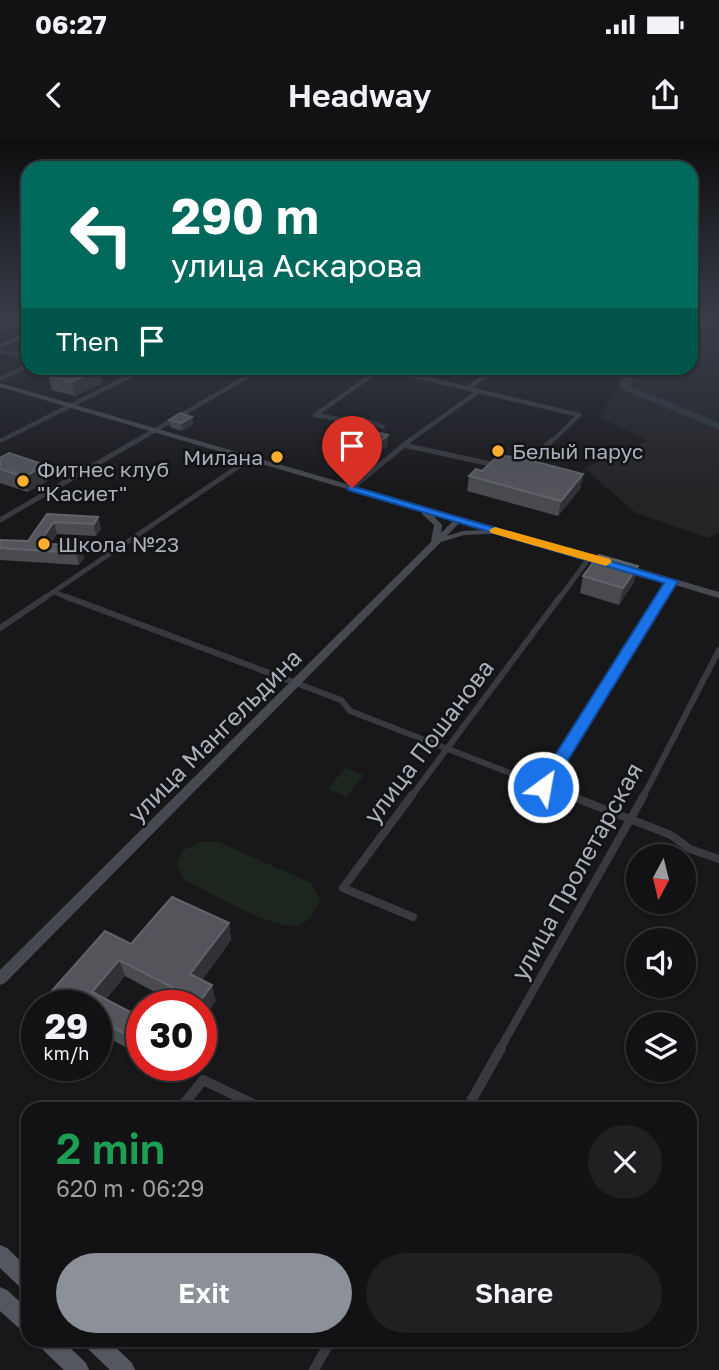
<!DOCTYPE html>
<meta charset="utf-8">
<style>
:root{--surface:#121214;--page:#1f2022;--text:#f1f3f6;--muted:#9c9ea0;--line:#313234;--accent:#8c9099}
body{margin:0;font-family:"Golos Text",sans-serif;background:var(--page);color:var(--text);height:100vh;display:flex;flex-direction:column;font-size:26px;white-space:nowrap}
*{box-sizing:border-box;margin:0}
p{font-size:23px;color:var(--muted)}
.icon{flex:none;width:38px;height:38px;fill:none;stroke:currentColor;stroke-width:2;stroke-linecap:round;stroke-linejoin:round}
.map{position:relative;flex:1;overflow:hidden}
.details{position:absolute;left:21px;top:962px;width:676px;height:245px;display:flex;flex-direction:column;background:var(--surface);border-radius:21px;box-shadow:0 2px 5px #0004,0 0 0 2px var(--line)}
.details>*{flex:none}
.hud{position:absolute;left:21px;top:21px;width:677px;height:214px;border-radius:21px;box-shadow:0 2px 5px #0004,0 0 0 2px var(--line);background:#00695c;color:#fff;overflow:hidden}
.needle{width:46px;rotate:187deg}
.buttons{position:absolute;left:626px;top:704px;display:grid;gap:14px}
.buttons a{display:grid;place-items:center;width:70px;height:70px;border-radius:50%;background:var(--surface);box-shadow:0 2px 5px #0004,0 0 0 2px var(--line);font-size:35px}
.speed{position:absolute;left:21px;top:850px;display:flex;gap:14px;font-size:35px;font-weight:700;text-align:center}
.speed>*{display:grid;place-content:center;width:91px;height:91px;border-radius:50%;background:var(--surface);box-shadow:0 2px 5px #0004,0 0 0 2px var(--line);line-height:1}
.speed small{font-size:18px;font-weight:400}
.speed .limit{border:10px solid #d22;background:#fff;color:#111}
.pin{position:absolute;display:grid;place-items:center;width:60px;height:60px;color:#fff;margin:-72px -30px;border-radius:50% 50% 50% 0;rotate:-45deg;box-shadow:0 0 7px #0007}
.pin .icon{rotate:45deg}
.me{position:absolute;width:77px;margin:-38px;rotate:32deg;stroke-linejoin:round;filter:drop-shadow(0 0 5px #0008)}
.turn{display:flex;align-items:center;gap:24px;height:147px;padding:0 35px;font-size:32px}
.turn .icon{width:91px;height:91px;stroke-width:2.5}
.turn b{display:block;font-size:49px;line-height:60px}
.then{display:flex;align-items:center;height:66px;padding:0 35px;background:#0003;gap:14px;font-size:26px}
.round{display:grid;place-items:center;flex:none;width:74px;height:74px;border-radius:37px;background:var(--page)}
.overview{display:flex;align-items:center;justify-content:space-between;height:119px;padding:0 35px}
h1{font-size:42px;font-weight:600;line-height:52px;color:#1e9e55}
.button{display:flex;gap:14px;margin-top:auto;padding:14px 35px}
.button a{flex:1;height:80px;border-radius:42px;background:var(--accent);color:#fff;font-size:28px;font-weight:600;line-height:80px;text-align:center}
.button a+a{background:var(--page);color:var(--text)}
.status{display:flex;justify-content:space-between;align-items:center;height:49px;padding:0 35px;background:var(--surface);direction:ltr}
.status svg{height:19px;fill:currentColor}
header{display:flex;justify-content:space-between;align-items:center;height:91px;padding:0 35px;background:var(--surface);font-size:32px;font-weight:600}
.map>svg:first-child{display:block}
.built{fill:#242427}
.green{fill:#1d261e}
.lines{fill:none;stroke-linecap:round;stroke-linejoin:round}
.river{fill:#2d383f;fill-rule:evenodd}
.street-far4{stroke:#393a3f;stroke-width:4.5}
.street-far3{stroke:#393a3f;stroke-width:5}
.street-far2{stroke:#393a3f;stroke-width:6}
.street-far1{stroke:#393a3f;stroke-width:8}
.street{stroke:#393a3f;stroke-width:10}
.secondary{fill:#46494f;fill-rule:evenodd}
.primary{fill:#54575f;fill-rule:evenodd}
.wall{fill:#494b4f}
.shaded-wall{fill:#313235}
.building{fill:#54555b;stroke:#61636a;stroke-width:2}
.route{fill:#1a73e8;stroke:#114b97;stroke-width:2}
.slow{fill:#f59e0b}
.poi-dot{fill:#fcaf2e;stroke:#131315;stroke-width:2.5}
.labels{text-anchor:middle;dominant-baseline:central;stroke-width:5;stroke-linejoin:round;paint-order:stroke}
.far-poi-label{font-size:21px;fill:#a9afbb;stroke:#131315;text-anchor:start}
.street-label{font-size:24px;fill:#a9afbb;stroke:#131315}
</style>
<div class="status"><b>06:27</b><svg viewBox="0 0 49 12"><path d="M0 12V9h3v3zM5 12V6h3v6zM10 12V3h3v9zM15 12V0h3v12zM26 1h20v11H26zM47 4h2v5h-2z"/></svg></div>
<header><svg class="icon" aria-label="back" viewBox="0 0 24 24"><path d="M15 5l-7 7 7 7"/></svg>Headway<svg class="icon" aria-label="share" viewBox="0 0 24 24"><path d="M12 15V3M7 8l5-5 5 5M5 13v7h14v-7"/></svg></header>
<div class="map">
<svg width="719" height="1230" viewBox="0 0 719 1230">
<rect width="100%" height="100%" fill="#18181a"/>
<path class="built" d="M 691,180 L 719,180 L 719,392 L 708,398 L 636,373 L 584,328 L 648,301 L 599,277 L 618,247 L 624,228 L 691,228 Z"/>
<path class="green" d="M 345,628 L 364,635 L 346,657 L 328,649 Z
M 216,701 L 311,743 L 320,759 C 316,769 311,780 300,785 C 278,793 205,750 183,739 L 177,726 L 182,711 L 200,702 Z"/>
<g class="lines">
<path class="river" d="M 630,228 L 640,228 L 630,244 L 632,246 L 719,283 L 719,290 L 624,250 L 619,245 Z"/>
<path class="street-far4" d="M 0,211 L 28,217
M 381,228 L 579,275
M 382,228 L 315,275 L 355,282 L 363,279 L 383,287
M 513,228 L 560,228
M 0,239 L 28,226
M 468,248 L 491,231 L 505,228
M 0,301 L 146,228
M 133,303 L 262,228
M 406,303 L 479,251
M 550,303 L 579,275"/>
<path class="street-far3" d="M 403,305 L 496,325
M 524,327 L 551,301
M 352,348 L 409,301
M 0,380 L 136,301
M 54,452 L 71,459
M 43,459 L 251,318
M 559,459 L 590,417
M 661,459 L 672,441"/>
<path class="street-far2" d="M 67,457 L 341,560 L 350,571 L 572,657
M 0,488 L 46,457
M 543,647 L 662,457
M 411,657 L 560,457
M 643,657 L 719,510"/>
<path class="street-far1" d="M 412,655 L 343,748 L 413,777
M 568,655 L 671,695 L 690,709 L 719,719
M 500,909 L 644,655"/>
<path class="street" d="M 179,970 L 203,940 L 266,970
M 466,970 L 501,908
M 314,1230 L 331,1200"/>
<path class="secondary" d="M 0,243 L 612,421 L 613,423 L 609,425 L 606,425 L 491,391 L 491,394 L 488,394 L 464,395 L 441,402 L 5,843 L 0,845 L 0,830 L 431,402 L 434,385 L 422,374 L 422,371 L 0,247 ZM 431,373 L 454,380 L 441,393 L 442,385 ZM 460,382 L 487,390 L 463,391 L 447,396 Z
M 621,425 L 627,425 L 719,452 L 719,458 L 621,429 Z"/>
<path class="primary" d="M 28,192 L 28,196 L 0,208 L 0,204 Z
M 0,1105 L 7,1108 L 28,1128 L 28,1151 L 21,1148 L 0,1128 Z
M 0,1147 L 7,1150 L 28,1169 L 28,1193 L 21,1190 L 0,1171 Z
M 37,1200 L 62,1200 L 86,1223 L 89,1230 L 64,1230 L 40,1207 Z
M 83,1200 L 108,1200 L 132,1223 L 135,1230 L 110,1230 L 86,1207 Z"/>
</g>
<path class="wall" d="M 99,229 L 102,243 L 75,256 L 52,250 L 49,236 Z
M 192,277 L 193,284 L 182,291 L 170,287 L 169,280 Z
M 359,302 L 387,306 L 374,317 L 359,313 Z
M 0,318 L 45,325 L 49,340 L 28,352 L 0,343 Z
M 482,331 L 583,334 L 580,349 L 558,376 L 467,351 L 469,336 Z
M 47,374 L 98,377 L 101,389 L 96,396 L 57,394 L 50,404 L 81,406 L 84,418 L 79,425 L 0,420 L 0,400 L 28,401 Z
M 583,436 L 634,442 L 619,465 L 580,453 Z
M 229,783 L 231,800 L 202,840 L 216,861 L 164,857 L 125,836 L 106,859 L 142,878 L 142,916 L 96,891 L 96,866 L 56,866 L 50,853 L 131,804 Z"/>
<path class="shaded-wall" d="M 6,180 L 28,180 L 28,182 L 0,193 L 0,182 Z
M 99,229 L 102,243 L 75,256 L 72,242 Z
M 192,277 L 193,284 L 182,291 L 181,283 Z
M 388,295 L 387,306 L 374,317 L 375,306 Z
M 45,325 L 49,340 L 28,352 L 24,337 Z
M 583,334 L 580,349 L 558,376 L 561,361 Z
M 98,377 L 101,389 L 96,396 L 94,384 Z
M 54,382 L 57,394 L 45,411 L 39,403 Z
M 81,406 L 84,418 L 79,425 L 76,413 Z
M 638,426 L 634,442 L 619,465 L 623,448 Z
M 229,783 L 231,800 L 194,850 L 190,834 Z
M 119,820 L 125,836 L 98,868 L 92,852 Z
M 212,845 L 216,861 L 201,881 L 201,866 L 196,866 Z"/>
<path class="building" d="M 66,228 L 93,228 L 99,229 L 72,242 L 49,236 Z
M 180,273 L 192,277 L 181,283 L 169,280 Z
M 372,291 L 388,295 L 375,306 L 359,302 Z
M 9,313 L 45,325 L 24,337 L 0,329 L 0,318 Z
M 499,315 L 525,319 L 583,334 L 561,361 L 469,336 L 476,329 L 482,331 Z
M 47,374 L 98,377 L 94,384 L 54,382 L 39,403 L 81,406 L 76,413 L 0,408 L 0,400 L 28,401 Z
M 599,415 L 638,426 L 623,448 L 583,436 Z
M 172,757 L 229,783 L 190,834 L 212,845 L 196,866 L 157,866 L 172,847 L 119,820 L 92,852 L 142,878 L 142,903 L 96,878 L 96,866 L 74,866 L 50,853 L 105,791 L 131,804 Z"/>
<linearGradient id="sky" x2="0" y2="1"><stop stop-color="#0d0d0e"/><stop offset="0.51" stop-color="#373d49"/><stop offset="1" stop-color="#373d49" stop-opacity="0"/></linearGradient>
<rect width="719" height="352" fill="url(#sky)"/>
<path class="route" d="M 348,345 L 678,441 L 549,651 L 538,651 L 535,647 L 664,443 L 348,350 Z"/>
<path class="slow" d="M 495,387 L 610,419 L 612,422 L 606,426 L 491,393 L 489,390 Z"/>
<g class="poi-dot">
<circle cx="498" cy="311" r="7"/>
<circle cx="277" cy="317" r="7"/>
<circle cx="23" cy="341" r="7"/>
<circle cx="44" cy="404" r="7"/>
</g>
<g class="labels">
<g class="far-poi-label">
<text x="512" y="311">Белый парус</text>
<text x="263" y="317" text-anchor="end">Милана</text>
<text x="37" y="329">Фитнес клуб<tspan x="37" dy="24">"Касиет"</tspan></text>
<text x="58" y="404">Школа №23</text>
</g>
<g class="street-label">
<text transform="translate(214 595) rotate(-45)">улица Мангельдина</text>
<text transform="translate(428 601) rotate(-53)">улица Пошанова</text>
<text transform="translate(576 731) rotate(-61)">улица Пролетарская</text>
</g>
</g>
</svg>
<div class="buttons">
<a><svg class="needle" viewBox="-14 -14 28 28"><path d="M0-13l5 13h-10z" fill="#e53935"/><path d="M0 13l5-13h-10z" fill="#9c9ea0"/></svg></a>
<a><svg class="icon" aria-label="sound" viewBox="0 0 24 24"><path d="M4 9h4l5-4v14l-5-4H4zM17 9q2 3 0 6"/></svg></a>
<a><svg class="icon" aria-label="layers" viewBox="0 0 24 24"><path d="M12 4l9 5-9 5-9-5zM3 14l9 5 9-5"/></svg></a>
</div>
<div class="speed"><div>29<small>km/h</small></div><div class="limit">30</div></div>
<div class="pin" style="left:352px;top:348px;background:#d93025"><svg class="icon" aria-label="arrive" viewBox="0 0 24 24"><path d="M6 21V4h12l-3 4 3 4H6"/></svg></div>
<svg class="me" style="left:543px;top:647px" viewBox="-20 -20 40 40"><circle r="17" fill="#1a73e8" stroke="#fff" stroke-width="3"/><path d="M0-11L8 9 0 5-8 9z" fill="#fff"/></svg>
<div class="hud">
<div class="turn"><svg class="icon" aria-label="left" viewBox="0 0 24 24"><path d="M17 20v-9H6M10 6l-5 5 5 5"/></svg><div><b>290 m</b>улица Аскарова</div></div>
<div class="then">Then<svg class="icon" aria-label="arrive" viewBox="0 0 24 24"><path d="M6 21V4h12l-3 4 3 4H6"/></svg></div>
</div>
<section class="details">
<div class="overview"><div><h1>2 min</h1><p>620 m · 06:29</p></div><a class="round"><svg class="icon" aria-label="close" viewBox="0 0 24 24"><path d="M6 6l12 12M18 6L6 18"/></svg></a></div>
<div class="button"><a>Exit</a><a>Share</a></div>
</section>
</div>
